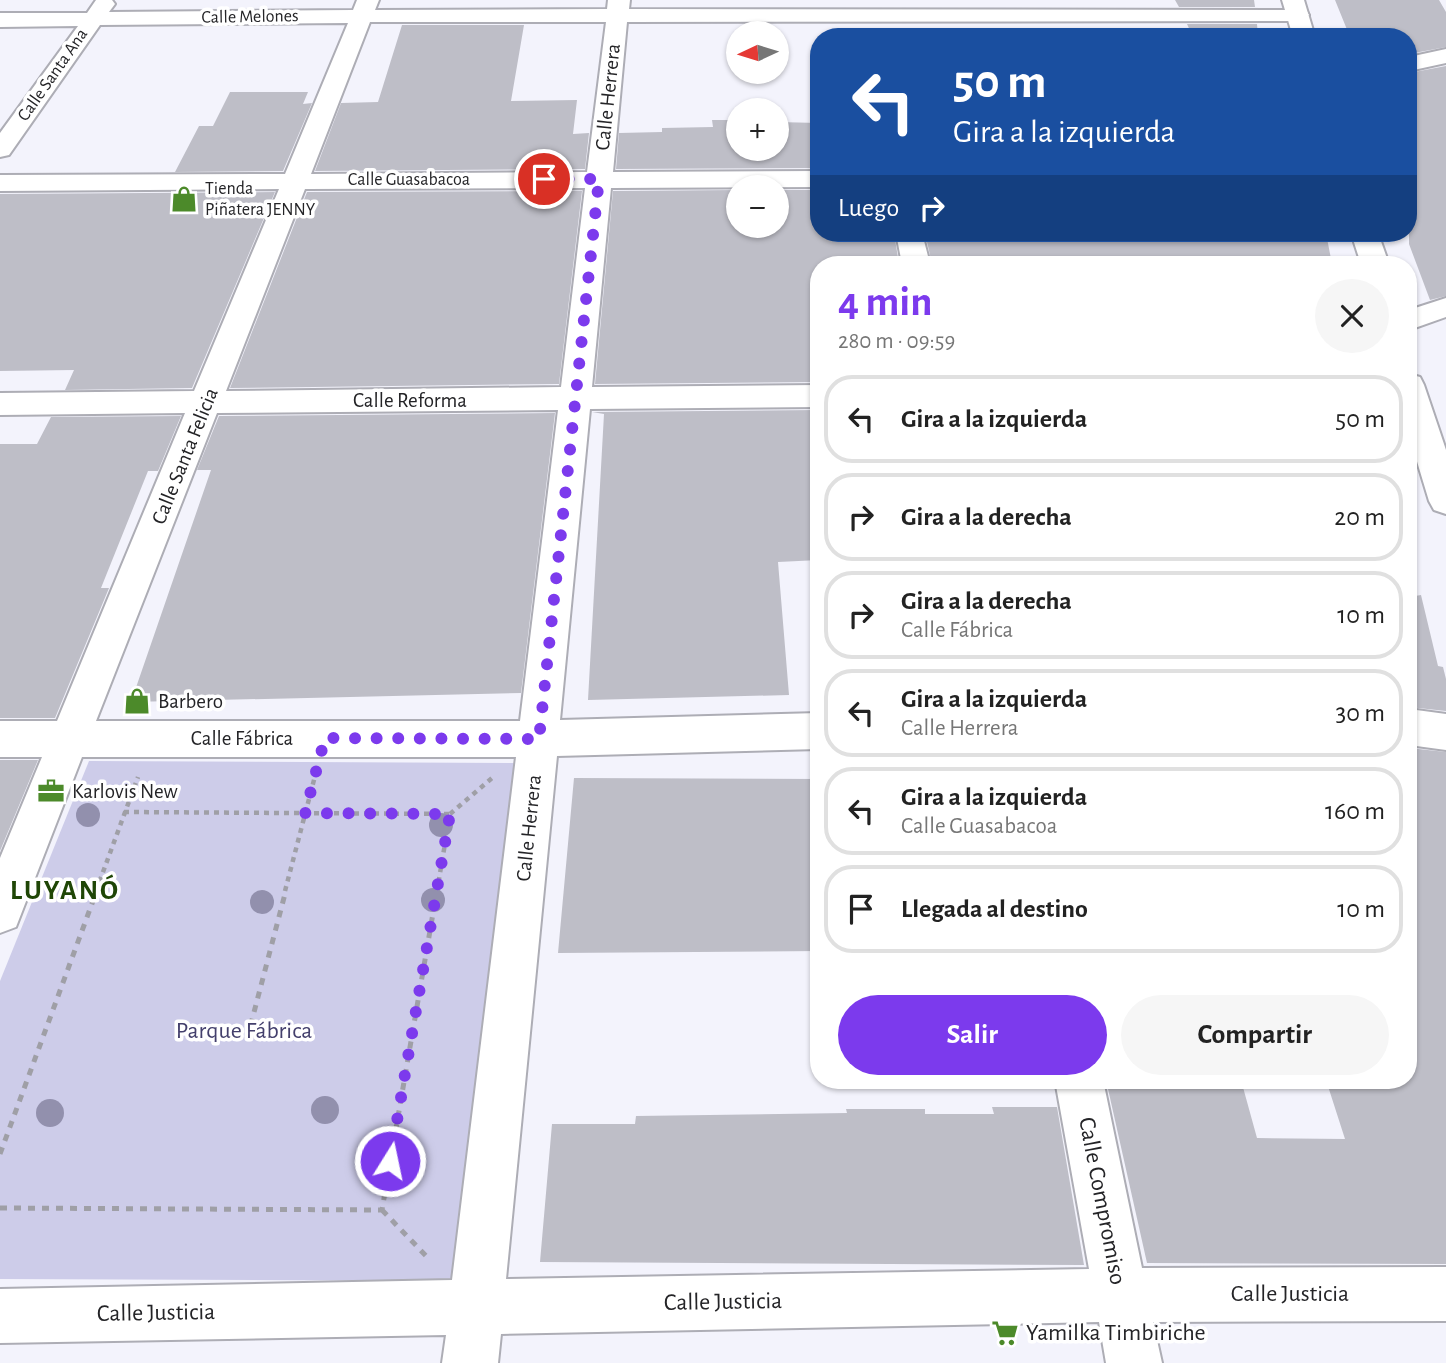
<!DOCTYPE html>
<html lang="es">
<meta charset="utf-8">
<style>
:root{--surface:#fff;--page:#f6f6f6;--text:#222;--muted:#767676;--line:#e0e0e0;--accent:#7c3aed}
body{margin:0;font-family:"Alegreya Sans",sans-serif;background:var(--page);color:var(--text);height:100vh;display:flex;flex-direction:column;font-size:26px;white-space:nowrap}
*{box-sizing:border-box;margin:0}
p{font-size:23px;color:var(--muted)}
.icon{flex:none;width:38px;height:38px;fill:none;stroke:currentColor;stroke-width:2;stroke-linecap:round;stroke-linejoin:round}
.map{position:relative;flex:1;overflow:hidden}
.drawer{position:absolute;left:810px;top:256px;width:607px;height:833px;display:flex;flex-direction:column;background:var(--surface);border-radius:28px;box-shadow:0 2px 5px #0004}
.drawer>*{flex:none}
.hud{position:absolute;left:810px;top:28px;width:607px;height:214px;border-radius:28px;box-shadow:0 2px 5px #0004;background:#1a4fa0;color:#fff;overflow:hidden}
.needle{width:46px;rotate:266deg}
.tools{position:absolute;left:726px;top:21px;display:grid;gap:14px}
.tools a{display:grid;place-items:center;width:63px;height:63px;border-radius:50%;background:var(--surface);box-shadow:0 2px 5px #0004;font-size:35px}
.pin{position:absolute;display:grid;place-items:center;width:60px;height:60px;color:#fff;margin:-30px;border:4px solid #fff;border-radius:50%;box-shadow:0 2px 7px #0007}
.me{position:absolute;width:77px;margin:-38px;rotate:10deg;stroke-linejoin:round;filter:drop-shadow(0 0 5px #0008)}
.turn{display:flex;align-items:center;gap:24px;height:147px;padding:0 28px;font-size:32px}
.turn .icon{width:91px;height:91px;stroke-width:2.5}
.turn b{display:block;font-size:49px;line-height:60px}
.then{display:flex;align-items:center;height:66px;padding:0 28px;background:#0003;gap:14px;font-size:26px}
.round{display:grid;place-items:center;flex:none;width:74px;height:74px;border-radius:37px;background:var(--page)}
.overview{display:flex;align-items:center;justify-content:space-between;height:119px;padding:0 28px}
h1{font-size:42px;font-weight:600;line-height:52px;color:var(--accent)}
.button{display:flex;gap:14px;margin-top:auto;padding:14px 28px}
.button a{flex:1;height:80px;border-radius:42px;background:var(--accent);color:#fff;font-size:28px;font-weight:600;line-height:80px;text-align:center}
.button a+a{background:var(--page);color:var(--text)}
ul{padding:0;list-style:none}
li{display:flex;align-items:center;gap:21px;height:88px;margin:0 14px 10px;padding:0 14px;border:4px solid var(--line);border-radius:28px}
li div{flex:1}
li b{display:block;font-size:26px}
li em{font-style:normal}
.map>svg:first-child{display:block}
.green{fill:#cdcce9}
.building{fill:#bebec7}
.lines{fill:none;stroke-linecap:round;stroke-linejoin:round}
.minor-casing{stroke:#adadb5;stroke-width:4}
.major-casing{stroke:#adadb5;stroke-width:4}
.path-far1{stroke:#9f9fa6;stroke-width:4.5;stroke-dasharray:5 5;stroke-linecap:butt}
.path{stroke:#9f9fa6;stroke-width:5;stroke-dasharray:7 7;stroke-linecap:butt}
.minor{fill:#fff;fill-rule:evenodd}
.major{fill:#fff;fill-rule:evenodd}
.tree{fill:#9290ad}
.route{stroke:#7c3aed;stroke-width:12;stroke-dasharray:0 21.6}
.labels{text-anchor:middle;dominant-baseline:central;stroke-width:7;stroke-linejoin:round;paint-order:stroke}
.far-street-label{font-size:18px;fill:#242427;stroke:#fff}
.far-poi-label{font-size:18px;fill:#242427;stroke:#fff;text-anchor:start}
.street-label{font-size:21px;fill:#242427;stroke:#fff}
.poi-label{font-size:21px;fill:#242427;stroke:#fff;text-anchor:start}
.near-park-label{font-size:24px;fill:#433f6c;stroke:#fff}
.near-street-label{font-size:24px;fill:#242427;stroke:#fff}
.near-poi-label{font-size:24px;fill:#242427;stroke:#fff;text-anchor:start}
.district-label{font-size:28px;font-weight:bold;letter-spacing:2px;fill:#1f4606;stroke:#fff}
</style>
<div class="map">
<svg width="1446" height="1363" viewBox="0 0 1446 1363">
<rect width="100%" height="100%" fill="#f3f3fc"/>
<path class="green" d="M 89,761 L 524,763 L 457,1281 L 0,1279 L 0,981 Z"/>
<path class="building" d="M 1175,0 L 1254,0 L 1255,7 L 1179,7 Z
M 1335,0 L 1439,0 L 1446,12 L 1446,47 L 1409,54 L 1409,37 L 1350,37 Z
M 1187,24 L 1257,24 L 1258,37 L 1193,37 Z
M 402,25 L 524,25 L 511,101 L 577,100 L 573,134 L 589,133 L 585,169 L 315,171 L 341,103 L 378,102 Z
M 1446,66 L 1446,296 L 1430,300 L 1409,244 L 1409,73 Z
M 230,92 L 308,92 L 303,104 L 312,103 L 283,171 L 175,172 L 199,126 L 213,126 Z
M 712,120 L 738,120 L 738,149 L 777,149 L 777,122 L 819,123 L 819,168 L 616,169 L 619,133 L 662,132 L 662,128 L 713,127 Z
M 738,190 L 738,226 L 777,226 L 777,190 L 819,190 L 819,233 L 894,233 L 899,264 L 819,264 L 819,382 L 595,384 L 613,191 Z
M 582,191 L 559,384 L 230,388 L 307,192 Z
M 275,192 L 192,388 L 65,390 L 74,370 L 0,371 L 0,194 Z
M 925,233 L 1326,233 L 1332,264 L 932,264 Z
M 819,410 L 819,560 L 778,562 L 789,695 L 588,700 L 604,414 L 592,412 Z
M 555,413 L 521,693 L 131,702 L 211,470 L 197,470 L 219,416 Z
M 181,416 L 158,471 L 148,471 L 101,588 L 109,588 L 55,718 L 0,718 L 0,444 L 37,444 L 51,417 Z
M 1421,595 L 1438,666 L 1443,667 L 1446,679 L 1446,711 L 1409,707 L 1409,597 Z
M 1409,748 L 1446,752 L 1446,1264 L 1147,1263 L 1106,1080 L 1241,1080 L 1257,1138 L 1345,1139 L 1326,1080 L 1409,1080 Z
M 0,760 L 38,760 L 0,851 Z
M 574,778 L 819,779 L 819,951 L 558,953 Z
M 992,1107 L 1057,1107 L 1084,1265 L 540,1262 L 552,1124 L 635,1124 L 636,1116 L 847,1113 L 846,1109 L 925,1109 L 925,1114 L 994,1114 Z"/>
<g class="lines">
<g class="minor-casing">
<path id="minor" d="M 96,0 L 112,0 L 115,4 L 109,12 L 353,10 L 357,0 L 379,0 L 375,10 L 607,9 L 608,0 L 630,0 L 629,9 L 1306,10 L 1309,15 L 1298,21 L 627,22 L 613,172 L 819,171 L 819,187 L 611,188 L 592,387 L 819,385 L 819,407 L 590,409 L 560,720 L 819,713 L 819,749 L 557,756 L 506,1279 L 1089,1269 L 1055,1080 L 1103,1080 L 1142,1268 L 1446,1267 L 1446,1321 L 1153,1322 L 1162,1363 L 1106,1363 L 1099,1322 L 501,1334 L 498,1363 L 442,1363 L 446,1335 L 0,1343 L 0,1289 L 452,1280 L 516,757 L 82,757 L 16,927 L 0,933 L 0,858 L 42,757 L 0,757 L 0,721 L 57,721 L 185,413 L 0,415 L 0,393 L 194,391 L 279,189 L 0,191 L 0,175 L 285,174 L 348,23 L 100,25 L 9,155 L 0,157 L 0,133 L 78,26 L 0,27 L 0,13 L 87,13 ZM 370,22 L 606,22 L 587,172 L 311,174 ZM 585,188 L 561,387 L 226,391 L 305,189 ZM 558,410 L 520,721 L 96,721 L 217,413 Z
M 1446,49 L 1446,63 L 1409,71 L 1409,57 Z
M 896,233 L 922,233 L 930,264 L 902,264 Z
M 1446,298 L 1446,317 L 1409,330 L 1409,310 Z
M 1409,709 L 1446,714 L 1446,750 L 1409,745 Z"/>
</g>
<g class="major-casing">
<path id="major" d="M 1282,0 L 1304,0 L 1315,37 L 1293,37 Z
M 1351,233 L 1378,233 L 1389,264 L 1361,264 Z
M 1409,374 L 1420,377 L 1424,385 L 1446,450 L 1446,514 L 1434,510 L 1429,501 L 1409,435 Z"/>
</g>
<path class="path-far1" d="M 124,812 L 450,814 L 437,891
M 450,814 L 492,778
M 96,891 L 138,777
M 285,891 L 315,776"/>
<path class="path" d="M 247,1039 L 286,890
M 0,1154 L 97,890
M 0,1208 L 382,1210 L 437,890
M 382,1210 L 430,1260"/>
<use href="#minor" class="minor"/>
<use href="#major" class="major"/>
</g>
<g class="tree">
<circle cx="88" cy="815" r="12"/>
<circle cx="441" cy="825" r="12"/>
<circle cx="433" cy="900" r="12"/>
<circle cx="262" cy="902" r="12"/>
<circle cx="325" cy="1110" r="14"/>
<circle cx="50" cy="1113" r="14"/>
</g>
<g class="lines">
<path class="route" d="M 390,1161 L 450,814 L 305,813 L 325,738 L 539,739 L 599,179 L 544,179"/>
</g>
<defs>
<g id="shop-bare" transform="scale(2.1)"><path d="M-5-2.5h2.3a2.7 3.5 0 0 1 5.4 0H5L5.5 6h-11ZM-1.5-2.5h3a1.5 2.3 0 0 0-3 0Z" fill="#4c8a2a" stroke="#fff" stroke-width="2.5" paint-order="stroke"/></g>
<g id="office-bare" transform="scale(2.1)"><path d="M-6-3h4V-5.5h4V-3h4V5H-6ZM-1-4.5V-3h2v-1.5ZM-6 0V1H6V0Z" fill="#4c8a2a" stroke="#fff" stroke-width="2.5" paint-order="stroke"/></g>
<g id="supermarket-bare" transform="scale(2.1)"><path d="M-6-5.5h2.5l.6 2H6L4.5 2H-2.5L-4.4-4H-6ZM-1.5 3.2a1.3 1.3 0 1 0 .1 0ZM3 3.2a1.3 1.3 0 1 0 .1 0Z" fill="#4c8a2a" stroke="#fff" stroke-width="2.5" paint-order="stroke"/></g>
</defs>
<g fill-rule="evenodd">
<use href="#shop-bare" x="184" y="199"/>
<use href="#shop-bare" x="137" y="701"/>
<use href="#office-bare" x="51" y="791"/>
<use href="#supermarket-bare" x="1005" y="1333"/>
</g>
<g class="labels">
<g class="far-street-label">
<text transform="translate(250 17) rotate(-1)">Calle Melones</text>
<text transform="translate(53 75) rotate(-55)">Calle Santa Ana</text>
<text x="409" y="180">Calle Guasabacoa</text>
</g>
<g class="far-poi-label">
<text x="205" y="189">Tienda<tspan x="205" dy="21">Piñatera JENNY</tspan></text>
</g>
<g class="street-label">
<text transform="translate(608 97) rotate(-84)">Calle Herrera</text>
<text x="410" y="400">Calle Reforma</text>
<text transform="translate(185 456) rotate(-68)">Calle Santa Felicia</text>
<text x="242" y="738">Calle Fábrica</text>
<text transform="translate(529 828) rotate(-84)">Calle Herrera</text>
</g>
<g class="poi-label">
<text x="158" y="701">Barbero</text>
<text x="72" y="791">Karlovis New</text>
</g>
<g class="near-park-label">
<text x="244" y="1031">Parque Fábrica</text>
</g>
<g class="near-street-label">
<text transform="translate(1102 1201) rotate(79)">Calle Compromiso</text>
<text x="1290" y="1294">Calle Justicia</text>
<text transform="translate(723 1302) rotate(-1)">Calle Justicia</text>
<text transform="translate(156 1313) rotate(-1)">Calle Justicia</text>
</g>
<g class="near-poi-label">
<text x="1026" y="1333">Yamilka Timbiriche</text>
</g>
<g class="district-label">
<text x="65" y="891">LUYANÓ</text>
</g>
</g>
</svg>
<div class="tools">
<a><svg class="needle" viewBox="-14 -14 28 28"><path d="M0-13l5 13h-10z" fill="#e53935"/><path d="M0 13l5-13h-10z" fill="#767676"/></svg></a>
<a>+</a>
<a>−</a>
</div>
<div class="pin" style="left:544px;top:179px;background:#d93025"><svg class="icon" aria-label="arrive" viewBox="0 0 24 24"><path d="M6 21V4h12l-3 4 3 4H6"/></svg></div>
<svg class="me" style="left:390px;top:1161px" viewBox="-20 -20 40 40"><circle r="17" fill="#7c3aed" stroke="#fff" stroke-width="3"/><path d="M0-11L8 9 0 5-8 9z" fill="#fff"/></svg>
<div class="hud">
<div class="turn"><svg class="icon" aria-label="left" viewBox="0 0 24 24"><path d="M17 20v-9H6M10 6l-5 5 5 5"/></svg><div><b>50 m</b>Gira a la izquierda</div></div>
<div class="then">Luego<svg class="icon" aria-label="right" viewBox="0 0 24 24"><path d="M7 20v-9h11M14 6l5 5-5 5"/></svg></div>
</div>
<section class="drawer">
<div class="overview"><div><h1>4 min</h1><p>280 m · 09:59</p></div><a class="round"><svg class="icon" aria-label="close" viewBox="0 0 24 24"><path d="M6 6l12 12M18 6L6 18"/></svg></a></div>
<ul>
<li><svg class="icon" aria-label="left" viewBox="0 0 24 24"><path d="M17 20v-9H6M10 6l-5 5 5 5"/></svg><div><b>Gira a la izquierda</b></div><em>50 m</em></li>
<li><svg class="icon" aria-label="right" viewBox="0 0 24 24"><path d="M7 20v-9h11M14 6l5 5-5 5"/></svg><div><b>Gira a la derecha</b></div><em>20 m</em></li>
<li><svg class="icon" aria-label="right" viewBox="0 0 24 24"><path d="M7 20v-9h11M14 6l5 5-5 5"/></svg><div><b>Gira a la derecha</b><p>Calle Fábrica</p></div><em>10 m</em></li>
<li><svg class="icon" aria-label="left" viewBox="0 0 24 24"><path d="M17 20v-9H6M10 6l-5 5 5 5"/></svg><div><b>Gira a la izquierda</b><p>Calle Herrera</p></div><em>30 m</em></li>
<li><svg class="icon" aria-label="left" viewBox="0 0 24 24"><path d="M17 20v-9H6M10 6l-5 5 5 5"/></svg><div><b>Gira a la izquierda</b><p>Calle Guasabacoa</p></div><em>160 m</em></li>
<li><svg class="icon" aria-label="arrive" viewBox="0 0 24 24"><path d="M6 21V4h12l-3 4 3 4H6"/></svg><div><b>Llegada al destino</b></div><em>10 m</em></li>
</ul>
<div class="button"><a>Salir</a><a>Compartir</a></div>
</section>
</div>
